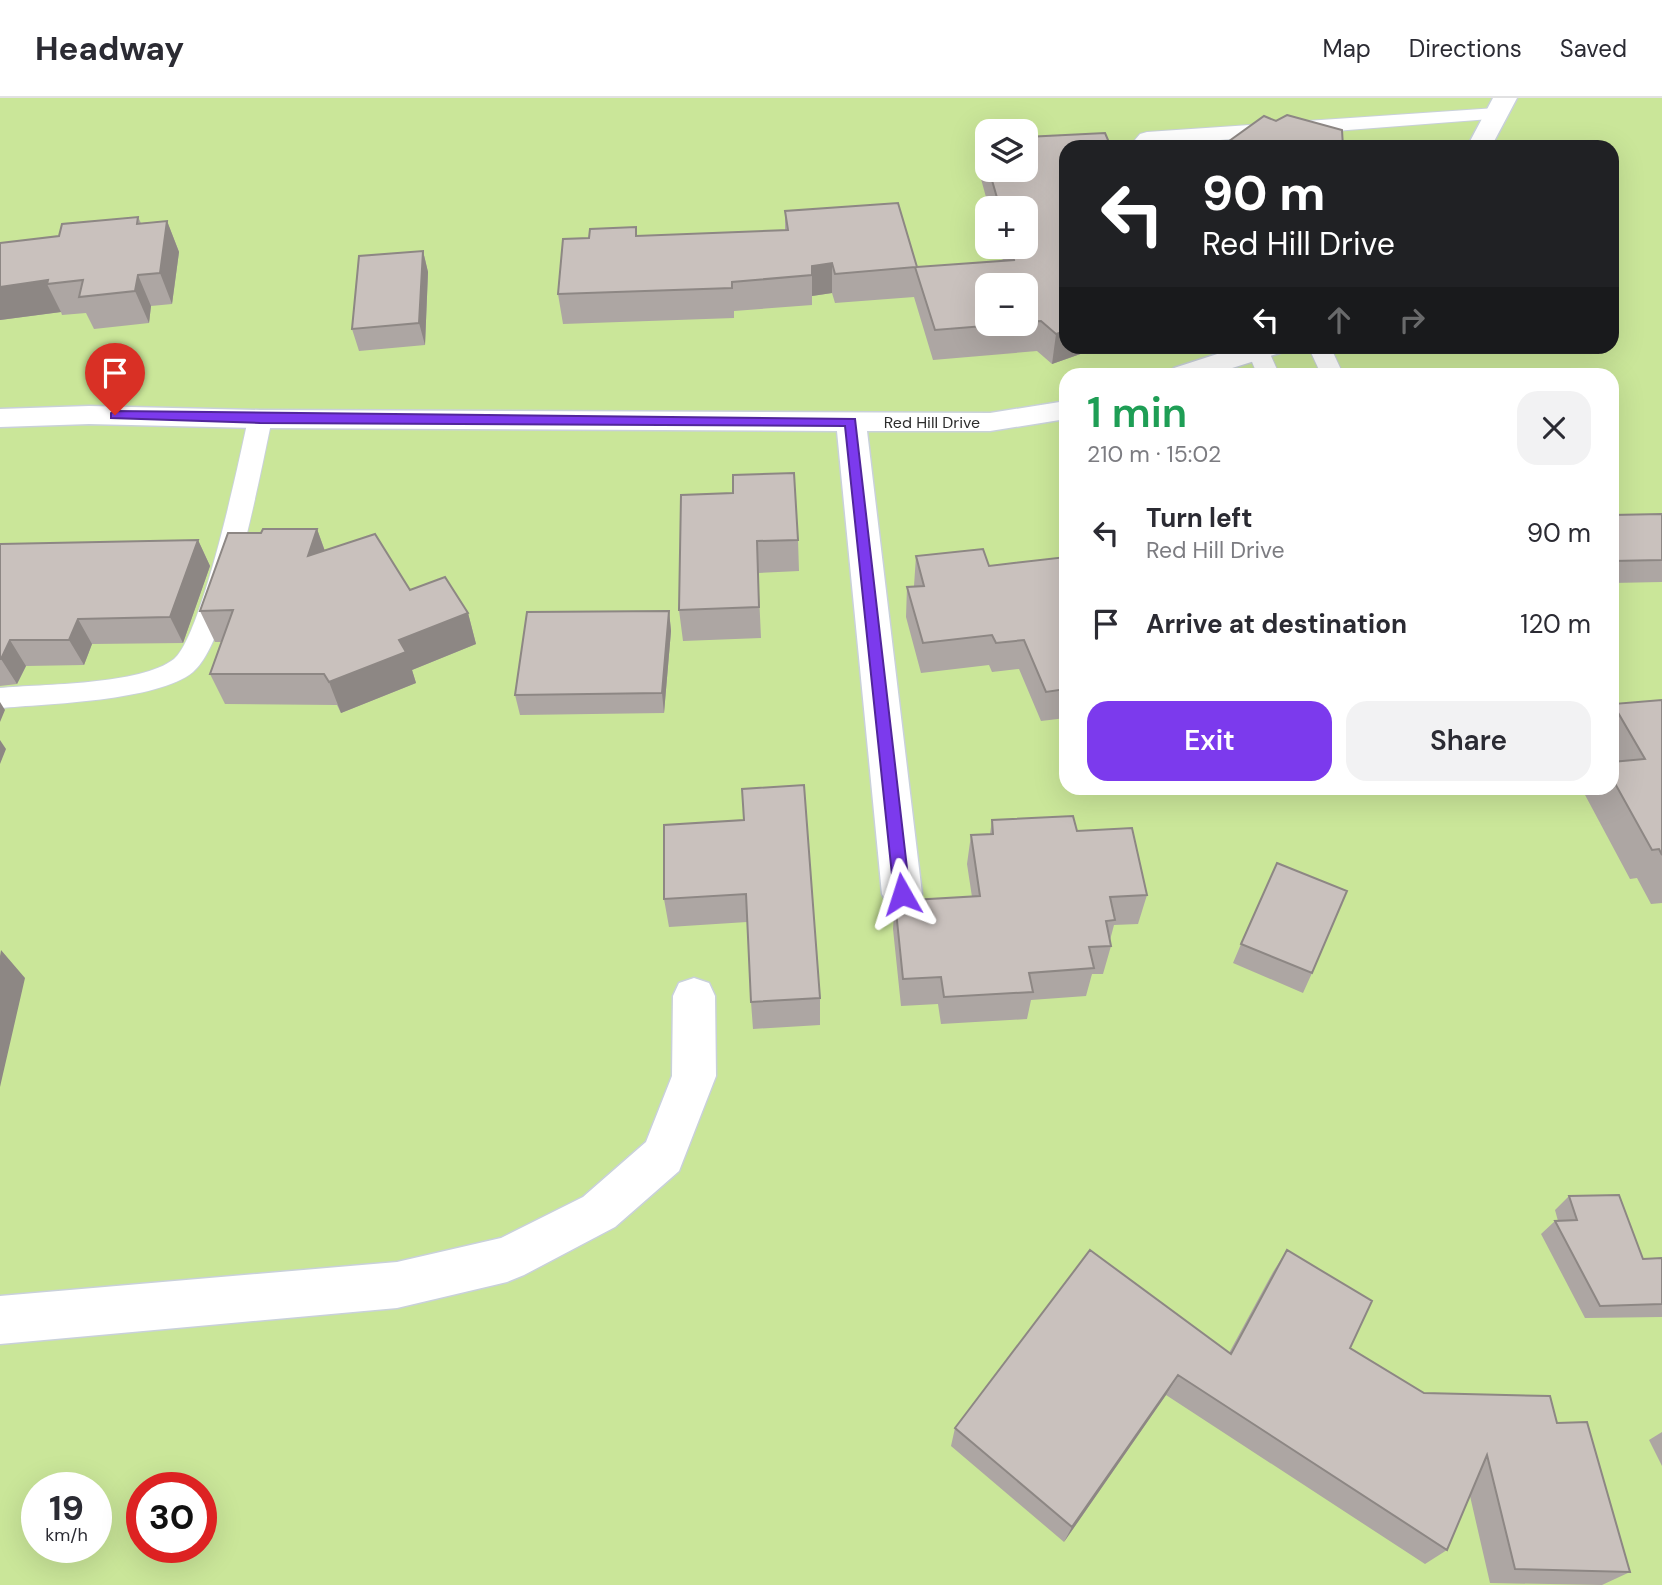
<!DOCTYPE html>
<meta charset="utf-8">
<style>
:root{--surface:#fff;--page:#f2f2f3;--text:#2b2b33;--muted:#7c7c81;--line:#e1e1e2;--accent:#7c3aed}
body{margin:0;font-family:"DM Sans",sans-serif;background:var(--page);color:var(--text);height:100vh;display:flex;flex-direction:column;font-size:26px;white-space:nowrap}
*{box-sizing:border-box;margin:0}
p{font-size:23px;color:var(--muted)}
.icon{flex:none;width:38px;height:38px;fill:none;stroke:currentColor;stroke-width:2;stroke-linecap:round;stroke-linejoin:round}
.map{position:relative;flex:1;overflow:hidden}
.side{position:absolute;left:1059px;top:270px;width:560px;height:427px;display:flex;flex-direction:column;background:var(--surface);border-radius:21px;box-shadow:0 7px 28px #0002}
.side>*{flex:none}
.guide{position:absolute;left:1059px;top:42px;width:560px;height:214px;border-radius:21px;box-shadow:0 7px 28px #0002;background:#202124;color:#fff;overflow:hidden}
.tools{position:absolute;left:975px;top:21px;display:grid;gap:14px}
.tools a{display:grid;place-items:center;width:63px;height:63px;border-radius:14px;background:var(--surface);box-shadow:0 7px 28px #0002;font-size:35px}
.speed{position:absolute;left:21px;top:1374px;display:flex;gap:14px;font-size:35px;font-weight:700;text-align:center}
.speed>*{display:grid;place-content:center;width:91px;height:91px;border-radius:50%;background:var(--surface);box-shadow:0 7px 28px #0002;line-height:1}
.speed small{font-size:18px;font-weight:400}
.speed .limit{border:10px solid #d22;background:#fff;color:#111}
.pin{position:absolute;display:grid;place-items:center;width:60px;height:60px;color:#fff;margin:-72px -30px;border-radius:50% 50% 50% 0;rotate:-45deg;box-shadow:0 0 7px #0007}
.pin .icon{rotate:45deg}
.me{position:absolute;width:77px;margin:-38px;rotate:354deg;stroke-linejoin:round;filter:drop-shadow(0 0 5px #0008)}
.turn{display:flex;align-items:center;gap:24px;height:147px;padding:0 28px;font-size:32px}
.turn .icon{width:91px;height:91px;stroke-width:2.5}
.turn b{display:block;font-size:49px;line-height:60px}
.lanes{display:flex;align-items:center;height:66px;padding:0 28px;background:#0003;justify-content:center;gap:35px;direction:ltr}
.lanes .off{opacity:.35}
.round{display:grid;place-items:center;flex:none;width:74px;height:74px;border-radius:21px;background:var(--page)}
.summary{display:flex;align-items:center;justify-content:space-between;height:119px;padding:0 28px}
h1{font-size:42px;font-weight:600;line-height:52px;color:#1e9e55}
.button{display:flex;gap:14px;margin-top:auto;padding:14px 28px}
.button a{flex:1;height:80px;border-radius:21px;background:var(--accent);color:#fff;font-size:28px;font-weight:600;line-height:80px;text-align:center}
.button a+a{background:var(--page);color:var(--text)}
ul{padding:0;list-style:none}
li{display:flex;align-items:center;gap:21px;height:91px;padding:0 28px}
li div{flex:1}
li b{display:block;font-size:26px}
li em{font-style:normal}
header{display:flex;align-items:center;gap:42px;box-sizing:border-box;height:98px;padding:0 35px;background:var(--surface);border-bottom:2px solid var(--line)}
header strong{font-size:33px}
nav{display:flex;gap:38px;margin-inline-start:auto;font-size:24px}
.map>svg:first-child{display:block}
.green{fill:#cae699;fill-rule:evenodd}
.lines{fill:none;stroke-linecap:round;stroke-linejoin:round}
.lane-casing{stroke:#c9d1da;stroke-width:2}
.street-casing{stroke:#c9d1da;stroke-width:3}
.lane{fill:#fff;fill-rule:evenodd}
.street{fill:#fff;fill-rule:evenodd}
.wall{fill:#ada6a3;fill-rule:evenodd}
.shaded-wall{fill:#8d8784}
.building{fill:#c9c1bd;stroke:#8d8784;stroke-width:2}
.route{fill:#7c3aed;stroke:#51269a;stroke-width:2}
.labels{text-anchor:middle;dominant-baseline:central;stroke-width:5;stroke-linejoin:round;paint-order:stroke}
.far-street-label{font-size:16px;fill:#2c2c2c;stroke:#fff}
</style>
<header>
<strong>Headway</strong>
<nav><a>Map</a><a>Directions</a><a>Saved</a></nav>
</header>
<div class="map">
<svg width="1662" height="1487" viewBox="0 0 1662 1487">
<rect width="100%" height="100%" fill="#eee3de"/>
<path class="green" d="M 0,0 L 1662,0 L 1662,1487 L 0,1487 ZM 987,33 L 1026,33 L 1026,72 L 987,72 ZM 1066,49 L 1612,49 L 1612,248 L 1066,248 ZM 987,110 L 1026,110 L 1026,149 L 987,149 ZM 987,187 L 1026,187 L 1026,226 L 987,226 ZM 1066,276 L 1612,276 L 1612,690 L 1066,690 ZM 37,1390 L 96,1390 L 96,1449 L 37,1449 ZM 142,1390 L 201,1390 L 201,1449 L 142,1449 Z"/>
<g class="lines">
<g class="lane-casing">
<path id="lane" d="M 1496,10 L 1503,12 L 1505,16 L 1503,20 L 1129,49 L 1140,36 L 1147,34 Z
M 1308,248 L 1330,248 L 1343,276 L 1321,276 Z
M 1251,249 L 1267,249 L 1279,276 L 1257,276 L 1248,254 Z
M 260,314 L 268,316 L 272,321 C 261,372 229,545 193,574 C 158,603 46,606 0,610 L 0,590 C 42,586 141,587 174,561 C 202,538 239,364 248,321 L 252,316 Z"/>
</g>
<g class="street-casing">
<path id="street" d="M 1493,0 L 1517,0 L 1491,49 L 1467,49 Z
M 1242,248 L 1287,248 L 1283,254 L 1213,276 L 1169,276 L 1174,270 Z
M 1066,303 L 1066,321 L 990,333 L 867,333 L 922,796 L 916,807 L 902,812 L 888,807 L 882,796 L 837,333 L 260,330 L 89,326 L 0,329 L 0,311 L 89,308 L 260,312 L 990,315 Z
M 694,880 L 709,885 L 715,898 L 716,978 L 679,1073 L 615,1129 L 524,1177 L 507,1184 L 397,1210 L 0,1246 L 0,1198 L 397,1164 L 501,1140 L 583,1099 L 646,1044 L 672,978 L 673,898 L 679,885 Z"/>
</g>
<use href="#lane" class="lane"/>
<use href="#street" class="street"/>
</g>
<path class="wall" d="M 987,40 L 987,72 L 1026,72 L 1066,248 L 1103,248 L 1052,266 L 1037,253 L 933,262 L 914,199 L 835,205 L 832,195 L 812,198 L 812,207 L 734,213 L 734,220 L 563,226 L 558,196 L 637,138 L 785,132 L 785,113 L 917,169 L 1003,163 L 999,149 L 1026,149 L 1026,110 L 989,110 L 978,70 L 980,41 ZM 1026,187 L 1026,226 L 987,226 Z
M 138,119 L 141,125 L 167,123 L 179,154 L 172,206 L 151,208 L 149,225 L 94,231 L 86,215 L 62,217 L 61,214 L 0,222 L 0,145 L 59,138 Z
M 423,153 L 428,174 L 425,247 L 359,253 L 352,231 Z
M 681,397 L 798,442 L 799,473 L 758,475 L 761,540 L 683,543 L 679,512 Z
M 1662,416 L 1662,484 L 1612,485 L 1612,417 Z
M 317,431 L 325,453 L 410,492 L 468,515 L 476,546 L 412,572 L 416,585 L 341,615 L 337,607 L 225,606 L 210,576 L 222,544 L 215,544 L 200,513 Z
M 198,442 L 210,468 L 183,545 L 92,546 L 84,567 L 26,568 L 17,586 L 0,588 L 0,446 Z
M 916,458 L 989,468 L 1066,459 L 1066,620 L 1041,623 L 1019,571 L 992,574 L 989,567 L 921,575 L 906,519 L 907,489 L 914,488 Z
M 669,513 L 671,533 L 664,615 L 520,617 L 515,597 Z
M 1662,602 L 1662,805 L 1651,806 L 1637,780 L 1630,781 L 1584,695 L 1587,690 L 1612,690 L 1612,609 L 1613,606 Z
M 744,722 L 820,900 L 820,927 L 753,931 L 751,904 L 747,824 L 669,829 L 664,801 Z
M 992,722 L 1077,733 L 1147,797 L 1138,826 L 1114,827 L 1110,842 L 1111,848 L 1103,876 L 1092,876 L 1086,898 L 1031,902 L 1027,921 L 941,926 L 938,906 L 901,908 L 893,831 L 895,803 L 972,799 L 967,766 L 971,737 L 990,736 Z
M 1241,846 L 1312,875 L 1303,895 L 1233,865 Z
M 1569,1098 L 1643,1161 L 1662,1160 L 1662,1219 L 1585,1220 L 1541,1136 L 1555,1123 L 1558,1123 L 1555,1112 Z
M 1287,1152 L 1350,1250 L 1424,1295 L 1557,1325 L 1630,1474 L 1602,1487 L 1490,1485 L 1470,1398 L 1447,1452 L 1425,1466 L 1166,1297 L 1064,1444 L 951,1348 L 955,1330 L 1229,1255 L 1273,1174 Z
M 1662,1334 L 1662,1368 L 1649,1342 Z"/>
<path class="shaded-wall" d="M 167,123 L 179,154 L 172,206 L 160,175 Z
M 423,153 L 428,174 L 425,247 L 419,225 Z
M 832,165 L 832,195 L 812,198 L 812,168 Z
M 138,177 L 151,208 L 149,225 L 135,193 Z
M 48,182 L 47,186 L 61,214 L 0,222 L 0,189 Z
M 1066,233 L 1066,248 L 1103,248 L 1052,266 L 1056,236 Z
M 317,431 L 328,462 L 308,458 Z
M 198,442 L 210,468 L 183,545 L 170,519 Z
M 669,513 L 671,533 L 664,615 L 662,595 Z
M 468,515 L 476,546 L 412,572 L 416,585 L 341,615 L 329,584 L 399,542 Z
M 78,521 L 92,546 L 84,567 L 69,542 Z
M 10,542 L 26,568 L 17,586 L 1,561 Z
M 0,604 L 5,612 L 0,624 Z
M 0,642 L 6,651 L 0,666 Z
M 1,852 L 25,880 L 0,989 L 0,858 Z
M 1178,1277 L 1166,1297 L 1064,1444 L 1072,1429 Z"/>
<path class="building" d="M 1287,17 L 1342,32 L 1343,49 L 1232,49 L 1225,46 L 1264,18 L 1276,23 Z
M 1105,35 L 1111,49 L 1066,49 L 1066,233 L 1056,236 L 1041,223 L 1026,224 L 1026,187 L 987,187 L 987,226 L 1009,226 L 935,232 L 915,169 L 835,176 L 832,165 L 812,168 L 812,177 L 732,184 L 732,190 L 558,196 L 563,141 L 589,140 L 590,131 L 636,129 L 636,138 L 788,132 L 785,113 L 898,105 L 917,169 L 1014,162 L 1011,149 L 1026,149 L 1026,110 L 1000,110 L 989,72 L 1026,72 L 1026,39 Z
M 987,40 L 987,65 L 980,41 Z
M 138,119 L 137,126 L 167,123 L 160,175 L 138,177 L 135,193 L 79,199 L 83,182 L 47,186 L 48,182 L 0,189 L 0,145 L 59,138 L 62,126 Z
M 423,153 L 419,225 L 352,231 L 359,158 Z
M 794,375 L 798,442 L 757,443 L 759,509 L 679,512 L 681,397 L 733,395 L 733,377 Z
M 1662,416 L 1662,462 L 1612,463 L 1612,417 Z
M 263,431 L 317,431 L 308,458 L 375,436 L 410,492 L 445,479 L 468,515 L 399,542 L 406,554 L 329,584 L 324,576 L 210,576 L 233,512 L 200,513 L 228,435 L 261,435 Z
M 198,442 L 170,519 L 78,521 L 69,542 L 10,542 L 1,561 L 0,561 L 0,446 Z
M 983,451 L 989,468 L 1066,459 L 1066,591 L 1046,594 L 1024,542 L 996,545 L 992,537 L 923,545 L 907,489 L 924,488 L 916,458 Z
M 669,513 L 662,595 L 515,597 L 527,514 Z
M 1662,602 L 1662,757 L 1659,751 L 1652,752 L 1612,680 L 1612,664 L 1645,661 L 1613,606 Z
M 804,687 L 820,900 L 751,904 L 746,796 L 664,801 L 664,727 L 744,722 L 742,691 Z
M 1073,718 L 1077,733 L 1132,730 L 1147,797 L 1110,799 L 1115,822 L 1106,823 L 1111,848 L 1089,849 L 1094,870 L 1029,875 L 1033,894 L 944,899 L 941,879 L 903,881 L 895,803 L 980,798 L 971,737 L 993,736 L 992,722 Z
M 1277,765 L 1347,793 L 1312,875 L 1241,846 Z
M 1619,1097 L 1643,1161 L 1662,1160 L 1662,1206 L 1600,1208 L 1555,1123 L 1577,1122 L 1569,1098 Z
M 1090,1152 L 1231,1256 L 1287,1152 L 1372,1203 L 1350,1250 L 1424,1295 L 1550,1298 L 1557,1325 L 1587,1324 L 1630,1474 L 1515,1471 L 1487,1357 L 1447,1452 L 1178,1277 L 1072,1429 L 955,1330 Z"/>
<path class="route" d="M 115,313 L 855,321 L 910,796 L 908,800 L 896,800 L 894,796 L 845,328 L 260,325 L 111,320 L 111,315 Z"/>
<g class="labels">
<g class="far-street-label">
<text x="932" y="324">Red Hill Drive</text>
</g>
</g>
</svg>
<div class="tools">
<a><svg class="icon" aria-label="layers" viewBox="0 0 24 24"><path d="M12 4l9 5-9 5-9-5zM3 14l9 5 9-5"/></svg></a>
<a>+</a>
<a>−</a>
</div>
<div class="speed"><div>19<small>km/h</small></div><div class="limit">30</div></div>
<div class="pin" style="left:115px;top:317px;background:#d93025"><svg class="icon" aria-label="arrive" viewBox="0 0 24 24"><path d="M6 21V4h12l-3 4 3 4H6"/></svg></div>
<svg class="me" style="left:902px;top:796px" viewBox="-20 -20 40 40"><path d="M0-17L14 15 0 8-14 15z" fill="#7c3aed" stroke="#fff" stroke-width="4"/></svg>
<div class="guide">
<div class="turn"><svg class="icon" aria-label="left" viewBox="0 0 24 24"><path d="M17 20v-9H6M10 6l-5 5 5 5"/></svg><div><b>90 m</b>Red Hill Drive</div></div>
<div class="lanes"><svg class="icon" aria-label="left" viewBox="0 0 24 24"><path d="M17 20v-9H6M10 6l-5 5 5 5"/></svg><svg class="icon off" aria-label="ahead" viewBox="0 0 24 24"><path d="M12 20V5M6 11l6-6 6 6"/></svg><svg class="icon off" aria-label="right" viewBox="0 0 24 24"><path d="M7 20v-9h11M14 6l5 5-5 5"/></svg></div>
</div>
<section class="side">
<div class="summary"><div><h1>1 min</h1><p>210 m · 15:02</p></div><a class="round"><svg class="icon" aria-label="close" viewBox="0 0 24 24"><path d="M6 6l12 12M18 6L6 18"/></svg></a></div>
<ul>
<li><svg class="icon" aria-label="left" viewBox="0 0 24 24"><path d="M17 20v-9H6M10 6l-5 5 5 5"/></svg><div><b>Turn left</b><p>Red Hill Drive</p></div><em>90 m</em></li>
<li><svg class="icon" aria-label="arrive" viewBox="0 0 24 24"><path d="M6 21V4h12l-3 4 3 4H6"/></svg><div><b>Arrive at destination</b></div><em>120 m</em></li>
</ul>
<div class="button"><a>Exit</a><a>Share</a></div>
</section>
</div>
